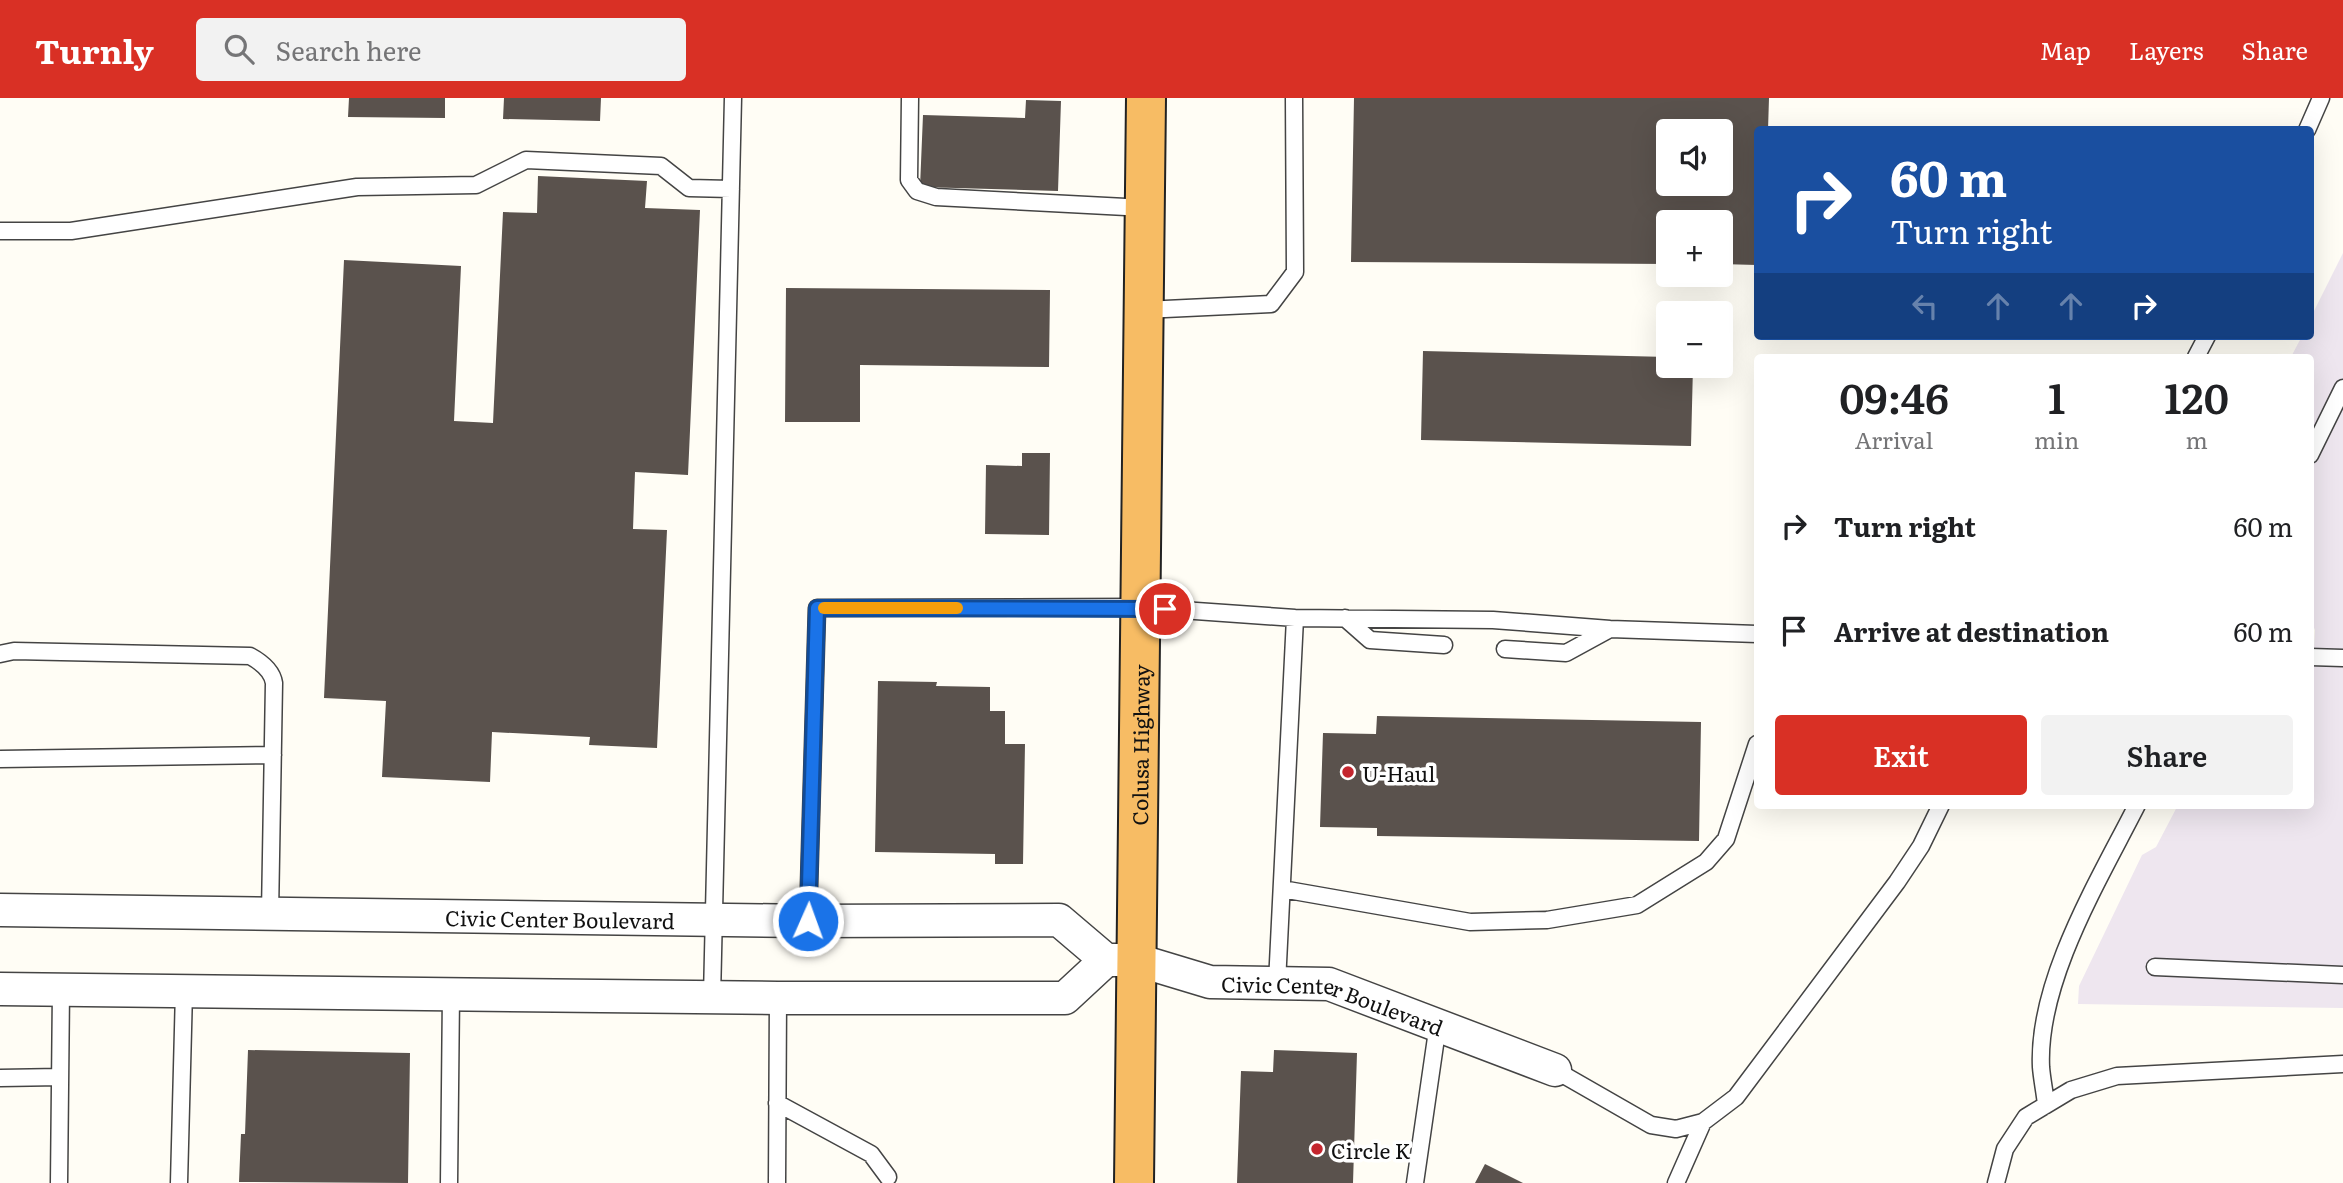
<!DOCTYPE html>
<meta charset="utf-8">
<style>
:root{--surface:#fff;--page:#f2f2f2;--text:#202124;--muted:#757577;--accent:#d93025}
body{margin:0;font-family:Literata,serif;background:var(--page);color:var(--text);height:100vh;display:flex;flex-direction:column;font-size:26px;white-space:nowrap}
*{box-sizing:border-box;margin:0}
p{font-size:23px;color:var(--muted)}
.icon{flex:none;width:38px;height:38px;fill:none;stroke:currentColor;stroke-width:2;stroke-linecap:round;stroke-linejoin:round}
.map{position:relative;flex:1;overflow:hidden}
.side{position:absolute;left:1754px;top:256px;width:560px;height:455px;display:flex;flex-direction:column;background:var(--surface);border-radius:7px;box-shadow:0 7px 28px #0002}
.side>*{flex:none}
.top-card{position:absolute;left:1754px;top:28px;width:560px;height:214px;border-radius:7px;box-shadow:0 7px 28px #0002;background:#1a4fa0;color:#fff;overflow:hidden}
.buttons{position:absolute;left:1656px;top:21px;display:grid;gap:14px}
.buttons a{display:grid;place-items:center;width:77px;height:77px;border-radius:7px;background:var(--surface);box-shadow:0 7px 28px #0002;font-size:35px}
.pin{position:absolute;display:grid;place-items:center;width:60px;height:60px;color:#fff;margin:-30px;border:4px solid #fff;border-radius:50%;box-shadow:0 2px 7px #0007}
.me{position:absolute;width:77px;margin:-38px;rotate:2deg;stroke-linejoin:round;filter:drop-shadow(0 0 5px #0008)}
.turn{display:flex;align-items:center;gap:24px;height:147px;padding:0 21px;font-size:32px}
.turn .icon{width:91px;height:91px;stroke-width:2.5}
.turn b{display:block;font-size:49px;line-height:60px}
.lanes{display:flex;align-items:center;height:66px;padding:0 21px;background:#0003;justify-content:center;gap:35px;direction:ltr}
.lanes .off{opacity:.35}
.eta{display:flex;justify-content:space-evenly;align-items:center;height:119px;text-align:center}
.eta b{font-size:42px;font-weight:600;line-height:49px}
.primary-button{display:flex;gap:14px;margin-top:auto;padding:14px 21px}
.primary-button a{flex:1;height:80px;border-radius:7px;background:var(--accent);color:#fff;font-size:28px;font-weight:600;line-height:80px;text-align:center}
.primary-button a+a{background:var(--page);color:var(--text)}
ul{padding:0;list-style:none}
li{display:flex;align-items:center;gap:21px;height:105px;padding:0 21px}
li div{flex:1}
li b{display:block;font-size:26px}
li em{font-style:normal}
header{display:flex;align-items:center;gap:42px;box-sizing:border-box;height:98px;padding:0 35px;background:var(--accent);color:#fff}
header strong{font-size:33px}
nav{display:flex;gap:38px;margin-inline-start:auto;font-size:24px}
.search{width:490px;height:63px;background:var(--page);display:flex;align-items:center;gap:18px;box-sizing:border-box;padding:0 24px;border-radius:7px;color:var(--muted);font-size:26px}
.map>svg:first-child{display:block}
.industrial{fill:#eee6ef}
.building{fill:#5a524d;fill-rule:evenodd}
.lines{fill:none;stroke-linecap:round;stroke-linejoin:round}
.service-casing{stroke:#444;stroke-width:19}
.minor-casing{stroke:#444;stroke-width:35}
.trunk-casing{stroke:#222;stroke-width:42}
.service{stroke:#fff;stroke-width:16}
.minor{stroke:#fff;stroke-width:32}
.trunk{stroke:#f7bc64;stroke-width:38}
.route-casing{stroke:#114b97;stroke-width:18}
.route{stroke:#1a73e8;stroke-width:12}
.slow{stroke:#f59e0b;stroke-width:12}
.poi-dot{fill:#c4262e;stroke:#fff;stroke-width:2.5}
.labels{text-anchor:middle;dominant-baseline:central;stroke-width:7;stroke-linejoin:round;paint-order:stroke}
.street-label{font-size:21px;fill:#111;stroke:#fff}
.poi-label{font-size:21px;fill:#111;stroke:#fff;text-anchor:start}
</style>
<header>
<strong>Turnly</strong>
<div class="search"><svg class="icon" aria-label="search" viewBox="0 0 24 24"><circle cx="10" cy="10" r="6"/><path d="M15 15l6 6"/></svg>Search here</div>
<nav><a>Map</a><a>Layers</a><a>Share</a></nav>
</header>
<div class="map">
<svg width="2343" height="1085" viewBox="0 0 2343 1085">
<rect width="100%" height="100%" fill="#fffdf5"/>
<path class="industrial" d="M 2343,155 L 2343,910 L 2078,906 L 2079,888 L 2142,757 L 2156,749 L 2178,707 L 2310,707 L 2310,586 L 2312,586 L 2315,532 L 2310,521 L 2310,259 L 2291,259 L 2302,238 L 2310,238 L 2310,221 Z"/>
<path class="building" d="M 349,0 L 445,0 L 445,20 L 348,19 Z
M 504,0 L 601,0 L 600,23 L 503,21 Z
M 1354,0 L 1769,0 L 1768,32 L 1757,32 L 1757,167 L 1720,166 L 1720,124 L 1668,124 L 1668,166 L 1351,164 ZM 1668,33 L 1720,33 L 1720,86 L 1668,86 Z
M 1026,2 L 1061,3 L 1058,93 L 920,89 L 923,17 L 1025,20 Z
M 538,78 L 647,83 L 645,110 L 700,112 L 688,377 L 635,374 L 633,431 L 667,432 L 657,650 L 589,647 L 590,639 L 492,634 L 490,684 L 382,679 L 386,603 L 324,600 L 344,162 L 461,168 L 454,323 L 493,325 L 503,114 L 537,115 Z
M 786,190 L 1050,192 L 1049,269 L 860,267 L 860,324 L 785,324 Z
M 1423,253 L 1668,259 L 1668,268 L 1693,268 L 1691,348 L 1421,342 Z
M 1022,355 L 1050,355 L 1049,437 L 985,436 L 986,367 L 1022,368 Z
M 878,583 L 937,584 L 936,588 L 990,589 L 990,613 L 1005,613 L 1005,646 L 1025,646 L 1023,766 L 995,766 L 995,756 L 875,754 Z
M 1377,618 L 1701,624 L 1699,743 L 1377,738 L 1377,730 L 1320,729 L 1323,635 L 1376,636 Z
M 248,952 L 410,955 L 408,1085 L 239,1084 L 241,1036 L 245,1036 Z
M 1274,952 L 1357,955 L 1353,1085 L 1237,1085 L 1241,973 L 1273,974 Z
M 1485,1066 L 1523,1085 L 1475,1085 Z"/>
<g class="lines">
<g class="service-casing">
<path id="service" d="M 910,0 L 909,82 L 917,93 L 936,99 L 1145,110
M 2307,32 L 2321,0
M 0,133 L 71,133 L 357,89 L 476,87 L 526,62 L 661,68 L 689,90 L 731,91
M 1144,212 L 1271,206 L 1295,174 L 1294,0
M 2196,259 L 2207,238
M 2310,357 L 2343,290
M 1345,520 L 1370,542 L 1444,547
M 1505,551 L 1566,555 L 1610,531
M 0,556 L 14,553 L 250,558 C 261,564 272,572 274,585 L 270,816
M 2310,559 L 2343,560
M 0,661 L 273,657
M 1282,791 L 1470,824 L 1547,822 L 1637,807 L 1706,764 L 1726,741 L 1757,646
M 808,823 L 817,510 L 1139,509 L 1295,520 L 1493,522 L 1610,531 L 1757,536
M 2155,869 L 2343,877
M 1277,885 L 1295,520
M 712,899 L 733,0
M 1555,972 L 1651,1027 L 1676,1031 L 1703,1024 L 1736,999 L 1897,784 L 1921,748 L 1941,707
M 0,980 L 60,979
M 777,1005 L 871,1056 L 888,1079
M 2046,1007 C 2045,995 2042,982 2041,969 C 2037,883 2099,782 2137,707
M 59,1085 L 61,892
M 179,1085 L 184,893
M 449,1085 L 451,896
M 777,1085 L 778,900
M 1415,1085 L 1438,926
M 1676,1085 L 1703,1024
M 1996,1085 L 2005,1051 L 2026,1019 L 2071,992 L 2117,978 L 2343,966"/>
</g>
<g class="minor-casing">
<g id="minor">
<path id="s1" d="M 0,812 L 808,823 L 1059,822 L 1106,862 L 1137,862 L 1210,884 L 1329,886 L 1555,972"/>
<path d="M 0,891 L 778,900 L 1065,900 L 1106,862"/>
</g>
</g>
<g class="trunk-casing">
<g id="trunk">
<path id="s2" d="M 1134,1085 L 1146,0"/>
</g>
</g>
<use href="#service" class="service"/>
<use href="#minor" class="minor"/>
<use href="#trunk" class="trunk"/>
</g>
<g class="lines">
<g class="route-casing">
<path id="route" d="M 808,823 L 817,510 L 1165,511"/>
</g>
<use href="#route" class="route"/>
<path class="slow" d="M 824,510 L 957,510"/>
</g>
<g class="poi-dot">
<circle cx="1348" cy="674" r="7"/>
<circle cx="1317" cy="1051" r="7"/>
</g>
<g class="labels">
<g class="street-label">
<text stroke="none"><textPath href="#s2" startOffset="438">Colusa Highway</textPath></text>
<text stroke="none"><textPath href="#s1" startOffset="560">Civic Center Boulevard</textPath></text>
<text stroke="none"><textPath href="#s1" startOffset="1354">Civic Center Boulevard</textPath></text>
</g>
<g class="poi-label">
<text x="1362" y="674">U-Haul</text>
<text x="1331" y="1051">Circle K</text>
</g>
</g>
</svg>
<div class="buttons">
<a><svg class="icon" aria-label="sound" viewBox="0 0 24 24"><path d="M4 9h4l5-4v14l-5-4H4zM17 9q2 3 0 6"/></svg></a>
<a>+</a>
<a>−</a>
</div>
<div class="pin" style="left:1165px;top:511px;background:#d93025"><svg class="icon" aria-label="arrive" viewBox="0 0 24 24"><path d="M6 21V4h12l-3 4 3 4H6"/></svg></div>
<svg class="me" style="left:808px;top:823px" viewBox="-20 -20 40 40"><circle r="17" fill="#1a73e8" stroke="#fff" stroke-width="3"/><path d="M0-11L8 9 0 5-8 9z" fill="#fff"/></svg>
<div class="top-card">
<div class="turn"><svg class="icon" aria-label="right" viewBox="0 0 24 24"><path d="M7 20v-9h11M14 6l5 5-5 5"/></svg><div><b>60 m</b>Turn right</div></div>
<div class="lanes"><svg class="icon off" aria-label="left" viewBox="0 0 24 24"><path d="M17 20v-9H6M10 6l-5 5 5 5"/></svg><svg class="icon off" aria-label="ahead" viewBox="0 0 24 24"><path d="M12 20V5M6 11l6-6 6 6"/></svg><svg class="icon off" aria-label="ahead" viewBox="0 0 24 24"><path d="M12 20V5M6 11l6-6 6 6"/></svg><svg class="icon" aria-label="right" viewBox="0 0 24 24"><path d="M7 20v-9h11M14 6l5 5-5 5"/></svg></div>
</div>
<section class="side">
<div class="eta">
<div><b>09:46</b><p>Arrival</p></div>
<div><b>1</b><p>min</p></div>
<div><b>120</b><p>m</p></div>
</div>
<ul>
<li><svg class="icon" aria-label="right" viewBox="0 0 24 24"><path d="M7 20v-9h11M14 6l5 5-5 5"/></svg><div><b>Turn right</b></div><em>60 m</em></li>
<li><svg class="icon" aria-label="arrive" viewBox="0 0 24 24"><path d="M6 21V4h12l-3 4 3 4H6"/></svg><div><b>Arrive at destination</b></div><em>60 m</em></li>
</ul>
<div class="primary-button"><a>Exit</a><a>Share</a></div>
</section>
</div>
